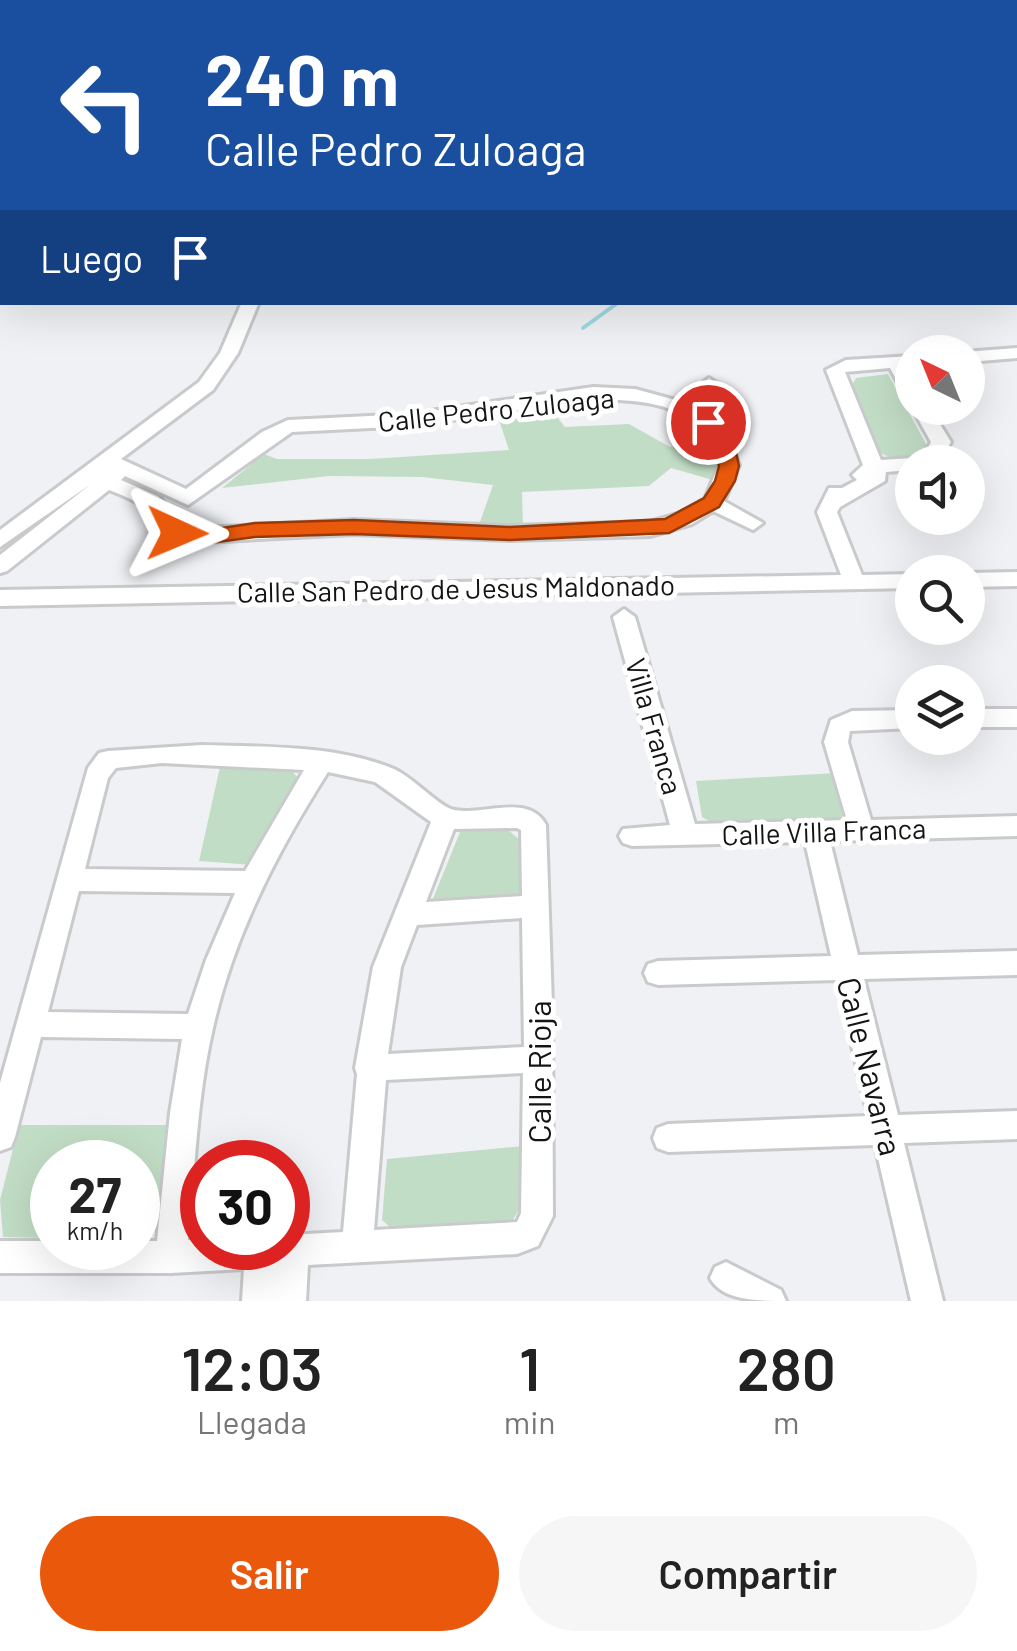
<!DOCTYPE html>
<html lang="es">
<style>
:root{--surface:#fff;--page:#f6f6f6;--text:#222;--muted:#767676;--accent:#ea580c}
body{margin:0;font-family:Barlow,sans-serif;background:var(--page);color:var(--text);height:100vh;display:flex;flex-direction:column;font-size:38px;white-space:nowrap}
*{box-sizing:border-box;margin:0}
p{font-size:32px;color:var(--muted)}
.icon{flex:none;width:55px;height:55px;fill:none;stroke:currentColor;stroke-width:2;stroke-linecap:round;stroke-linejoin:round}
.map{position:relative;height:1301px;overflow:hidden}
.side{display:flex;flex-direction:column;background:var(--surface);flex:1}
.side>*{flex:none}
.guide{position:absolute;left:0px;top:0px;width:1018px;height:305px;box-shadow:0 10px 40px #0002;background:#1a4fa0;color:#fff;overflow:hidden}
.needle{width:65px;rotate:317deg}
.controls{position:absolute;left:895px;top:335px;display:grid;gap:20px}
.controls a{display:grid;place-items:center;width:90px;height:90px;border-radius:50%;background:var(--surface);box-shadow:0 10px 40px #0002;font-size:50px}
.speed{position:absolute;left:30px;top:1140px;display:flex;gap:20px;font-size:50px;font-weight:700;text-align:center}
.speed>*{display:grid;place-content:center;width:130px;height:130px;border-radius:50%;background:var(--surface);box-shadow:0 10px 40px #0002;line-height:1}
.speed small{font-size:25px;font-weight:400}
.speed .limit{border:15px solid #d22;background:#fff;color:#111}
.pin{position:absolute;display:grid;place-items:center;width:85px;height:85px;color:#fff;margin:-42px;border:5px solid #fff;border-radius:50%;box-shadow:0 2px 10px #0007}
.me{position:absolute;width:110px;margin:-55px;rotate:91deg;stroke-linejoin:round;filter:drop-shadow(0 0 8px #0008)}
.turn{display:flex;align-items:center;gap:35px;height:210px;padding:0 40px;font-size:45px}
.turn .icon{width:130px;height:130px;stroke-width:2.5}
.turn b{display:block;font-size:70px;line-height:85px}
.then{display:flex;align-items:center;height:95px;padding:0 40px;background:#0003;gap:20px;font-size:38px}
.eta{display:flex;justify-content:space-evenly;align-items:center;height:170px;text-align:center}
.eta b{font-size:60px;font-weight:600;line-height:70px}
.primary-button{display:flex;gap:20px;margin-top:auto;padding:20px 40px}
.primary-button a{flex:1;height:115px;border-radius:60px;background:var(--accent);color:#fff;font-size:40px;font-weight:600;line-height:115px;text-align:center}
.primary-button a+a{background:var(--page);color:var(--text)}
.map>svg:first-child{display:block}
.green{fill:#c2ddc6}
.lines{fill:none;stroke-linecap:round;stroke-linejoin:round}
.stream{stroke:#9ed9e1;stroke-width:4}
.minor-casing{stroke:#c8cacc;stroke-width:6}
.path{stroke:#838486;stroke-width:2.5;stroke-dasharray:6 4;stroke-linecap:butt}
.minor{fill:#fff;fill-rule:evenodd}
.route{fill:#ea580c;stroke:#983908;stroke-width:2.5}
.labels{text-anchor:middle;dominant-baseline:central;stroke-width:10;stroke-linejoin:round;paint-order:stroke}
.street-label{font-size:28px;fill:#141415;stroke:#fff}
.near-street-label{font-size:32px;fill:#141415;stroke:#fff}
</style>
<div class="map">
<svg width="1017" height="1301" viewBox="0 0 1017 1301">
<rect width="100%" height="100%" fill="#f0f1f4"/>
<path class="green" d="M 888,374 L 931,453 C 919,462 893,461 881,453 L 851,387 L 856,378 Z
M 547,404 L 565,427 L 629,424 L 670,447 L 711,439 L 719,458 L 716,481 L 671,468 L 649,486 L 522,492 L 523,525 L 480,522 L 493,485 L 422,477 L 329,476 L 222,488 L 264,454 L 277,459 L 370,459 L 509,450 L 497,414 Z
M 287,766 L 298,778 L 253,865 L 199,861 L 220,767 Z
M 835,773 L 847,811 L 840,819 L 716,825 L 702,817 L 696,781 Z
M 507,829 L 520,840 L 520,894 L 432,901 L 460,832 Z
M 19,1125 L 168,1125 L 158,1227 L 146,1240 L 138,1240 L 138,1162 L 52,1162 L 52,1238 L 3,1237 L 0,1200 Z
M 524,1146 L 526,1198 L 509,1226 L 393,1230 L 382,1220 L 387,1159 Z"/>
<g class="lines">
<path class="stream" d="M 583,328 L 619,302"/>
<g class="minor-casing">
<path id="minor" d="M 835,0 L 848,0 L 849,2 L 836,2 Z
M 954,0 L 967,0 L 968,2 L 955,2 Z
M 981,0 L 995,0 L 996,2 L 982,2 Z
M 1015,19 L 1017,20 L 1017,29 L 1015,28 Z
M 1015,67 L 1017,67 L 1017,75 L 1015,75 Z
M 1015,145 L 1017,145 L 1017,153 L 1015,153 Z
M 0,147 L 2,147 L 2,156 L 0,156 Z
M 2,163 L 2,173 L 0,174 L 0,164 Z
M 2,259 L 2,269 L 0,270 L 0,260 Z
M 242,302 L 259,302 L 238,353 L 213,390 L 121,459 L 186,489 L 262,432 L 288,420 L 410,414 L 593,387 L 635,389 L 679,401 L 709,378 L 718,384 L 696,405 L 726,431 L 739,465 L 724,501 L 763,523 L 753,530 L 713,511 L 692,524 L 650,536 L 510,540 L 354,534 L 185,543 L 165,534 C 152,508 136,500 109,490 L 7,571 L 0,573 L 0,555 L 91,484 L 0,547 L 0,530 L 199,382 L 220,353 ZM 593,399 C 652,401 699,402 719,465 L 705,499 L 678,514 L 650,522 L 510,526 L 354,520 L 188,529 L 158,496 L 121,480 L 125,476 L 188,505 L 292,432 L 410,426 Z
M 1017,348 L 1017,358 L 968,362 L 968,352 L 964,352 Z
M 912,356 L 912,366 L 907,367 L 912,376 L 912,398 L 905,396 L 890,368 L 845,372 L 881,460 L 912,458 L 920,462 L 931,442 L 912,408 L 912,407 L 930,408 L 951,442 L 939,462 L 912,462 L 912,470 L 886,472 L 885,481 L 840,507 L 837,512 L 862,575 L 912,574 L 912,588 L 0,606 L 0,590 L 841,575 L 817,512 L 829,488 L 842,488 L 857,480 L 852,475 L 863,465 L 826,370 L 846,360 Z
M 1017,572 L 1017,586 L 968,587 L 968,573 Z
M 624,609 L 635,617 L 695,824 L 847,820 L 824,742 L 831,720 L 852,711 L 912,710 L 912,728 L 850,731 L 848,742 L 871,820 L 1017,816 L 1017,836 L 830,841 L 858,955 L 1017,951 L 1017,975 L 864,979 L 898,1115 L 1017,1111 L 1017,1139 L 904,1143 L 943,1301 L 911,1301 L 875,1145 L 668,1152 L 657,1148 L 653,1138 L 657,1128 L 668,1124 L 868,1116 L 837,980 L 658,985 L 648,982 L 644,973 L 648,964 L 658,961 L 831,956 L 805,842 L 632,846 L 623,843 L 619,836 L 623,829 L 670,825 L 613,617 Z
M 968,709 L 1017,709 L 1017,727 L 968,727 Z
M 202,745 C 264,747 336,745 394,769 C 413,778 437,804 451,809 C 479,818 528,791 546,825 L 552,1005 L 553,1216 L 538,1246 L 517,1254 L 308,1265 L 306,1301 L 242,1301 L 244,1269 L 171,1273 L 0,1273 L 0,1241 L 52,1241 L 52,1248 L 138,1248 L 138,1241 L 157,1241 L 170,1113 L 182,1039 L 41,1037 L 15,1137 L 11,1147 L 0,1151 L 0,1083 L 88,768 L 99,753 L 108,751 ZM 162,763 L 304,770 L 245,871 L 85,869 L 108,778 L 116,768 ZM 328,772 L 375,782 L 431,822 L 373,967 L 355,1068 L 357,1074 L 343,1232 L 288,1235 L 288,1248 L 202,1248 L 202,1239 L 188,1240 C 195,1169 197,1097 213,1028 C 234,935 277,852 328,772 ZM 517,828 L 521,830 L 522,896 L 426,902 L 454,829 ZM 79,891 L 235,893 L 206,960 L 188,1014 L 48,1012 ZM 522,918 L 524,1047 L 388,1054 L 401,967 L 417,925 ZM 523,1073 L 521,1213 L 517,1222 L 374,1230 L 386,1080 Z
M 726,1262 L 781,1290 L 786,1301 C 759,1301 722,1301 710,1278 L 715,1267 Z"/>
</g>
<path class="path" d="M 63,0 L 69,2
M 342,2 L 349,0
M 446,2 L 450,0"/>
<use href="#minor" class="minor"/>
</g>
<path class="route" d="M 708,416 L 715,418 L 736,452 L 739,466 L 735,481 L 719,507 L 669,533 L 510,540 L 354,534 L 255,537 L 202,544 L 169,538 L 166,533 L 177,526 L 202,531 L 255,523 L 354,520 L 510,527 L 665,519 L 704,498 L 715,481 L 719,466 L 716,452 L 698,422 Z"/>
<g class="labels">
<g class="street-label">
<text transform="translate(496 409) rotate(-6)">Calle Pedro Zuloaga</text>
<text transform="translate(456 588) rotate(-1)">Calle San Pedro de Jesus Maldonado</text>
<text transform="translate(655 726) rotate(74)">Villa Franca</text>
<text transform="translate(824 831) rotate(-2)">Calle Villa Franca</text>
</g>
<g class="near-street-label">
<text transform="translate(871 1066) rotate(76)">Calle Navarra</text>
<text transform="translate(538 1072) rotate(-90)">Calle Rioja</text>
</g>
</g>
</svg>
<div class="controls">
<a><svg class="needle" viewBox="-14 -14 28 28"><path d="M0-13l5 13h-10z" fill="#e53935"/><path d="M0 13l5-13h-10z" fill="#767676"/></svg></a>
<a><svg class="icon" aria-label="sound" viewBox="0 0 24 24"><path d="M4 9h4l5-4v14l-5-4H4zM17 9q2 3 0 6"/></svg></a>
<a><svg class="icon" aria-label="search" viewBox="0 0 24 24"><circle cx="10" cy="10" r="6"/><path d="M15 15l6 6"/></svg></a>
<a><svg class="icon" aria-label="layers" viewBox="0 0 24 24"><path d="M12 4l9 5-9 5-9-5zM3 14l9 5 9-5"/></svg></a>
</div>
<div class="speed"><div>27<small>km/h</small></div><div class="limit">30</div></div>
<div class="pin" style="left:708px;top:422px;background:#d93025"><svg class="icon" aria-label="arrive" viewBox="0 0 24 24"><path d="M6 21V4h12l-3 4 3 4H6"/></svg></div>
<svg class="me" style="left:177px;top:533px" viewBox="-20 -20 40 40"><path d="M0-17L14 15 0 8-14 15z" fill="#ea580c" stroke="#fff" stroke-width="4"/></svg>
<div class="guide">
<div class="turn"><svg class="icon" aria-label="left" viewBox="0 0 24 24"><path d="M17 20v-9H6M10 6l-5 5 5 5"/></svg><div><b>240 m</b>Calle Pedro Zuloaga</div></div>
<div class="then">Luego<svg class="icon" aria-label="arrive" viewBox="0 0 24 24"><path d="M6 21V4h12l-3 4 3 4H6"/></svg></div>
</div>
</div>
<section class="side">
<div class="eta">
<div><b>12:03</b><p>Llegada</p></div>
<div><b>1</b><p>min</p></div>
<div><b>280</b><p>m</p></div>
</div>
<div class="primary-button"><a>Salir</a><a>Compartir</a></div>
</section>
